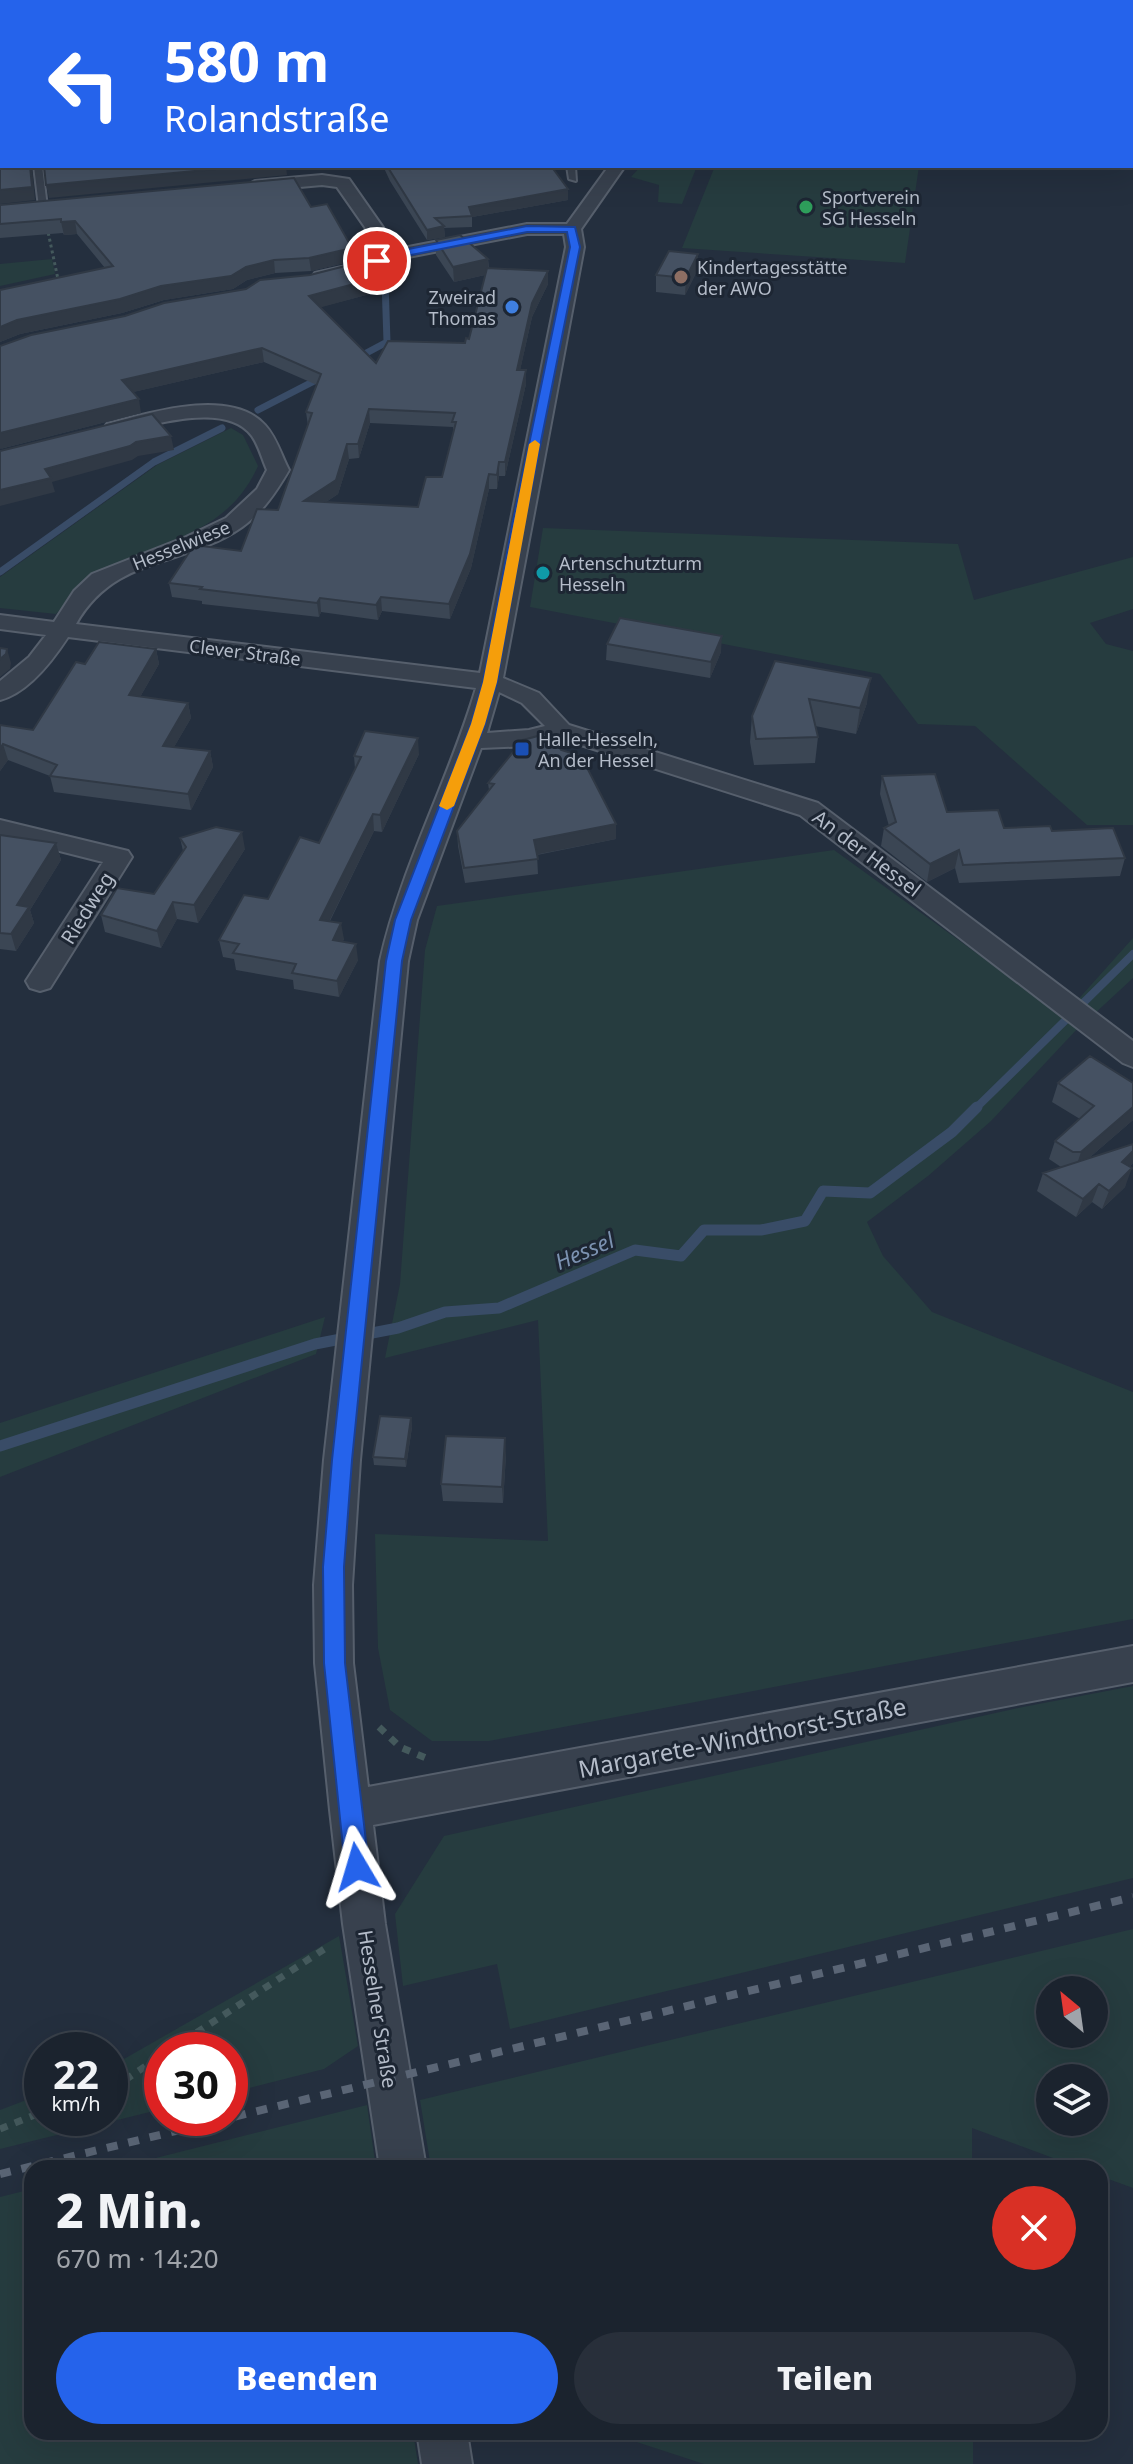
<!DOCTYPE html>
<html lang="de">
<meta charset="utf-8">
<style>
:root{--surface:#1b232e;--page:#282f3a;--text:#f1f3f6;--muted:#a0a4aa;--line:#39404a;--accent:#2563eb}
body{margin:0;font-family:"Noto Sans",sans-serif;background:var(--page);color:var(--text);height:100vh;display:flex;flex-direction:column;font-size:30px;white-space:nowrap}
*{box-sizing:border-box;margin:0}
p{font-size:26px;color:var(--muted)}
.icon{flex:none;width:44px;height:44px;fill:none;stroke:currentColor;stroke-width:2;stroke-linecap:round;stroke-linejoin:round}
.map{position:relative;flex:1;overflow:hidden}
.sheet{position:absolute;left:24px;top:2160px;width:1084px;height:280px;display:flex;flex-direction:column;background:var(--surface);border-radius:24px;box-shadow:0 8px 32px #0002,0 0 0 2px var(--line)}
.sheet>*{flex:none}
.banner{position:absolute;left:0px;top:0px;width:1134px;height:168px;box-shadow:0 8px 32px #0002,0 0 0 2px var(--line);background:#2563eb;color:#fff;overflow:hidden}
.needle{width:52px;rotate:331deg}
.buttons{position:absolute;left:1036px;top:1976px;display:grid;gap:16px}
.buttons a{display:grid;place-items:center;width:72px;height:72px;border-radius:50%;background:var(--surface);box-shadow:0 8px 32px #0002,0 0 0 2px var(--line);font-size:40px}
.speed{position:absolute;left:24px;top:2032px;display:flex;gap:16px;font-size:40px;font-weight:700;text-align:center}
.speed>*{display:grid;place-content:center;width:104px;height:104px;border-radius:50%;background:var(--surface);box-shadow:0 8px 32px #0002,0 0 0 2px var(--line);line-height:1}
.speed small{font-size:20px;font-weight:400}
.speed .limit{border:12px solid #d22;background:#fff;color:#111}
.pin{position:absolute;display:grid;place-items:center;width:68px;height:68px;color:#fff;margin:-34px;border:4px solid #fff;border-radius:50%;box-shadow:0 2px 8px #0007}
.me{position:absolute;width:88px;margin:-44px;rotate:353deg;stroke-linejoin:round;filter:drop-shadow(0 0 6px #0008)}
.turn{display:flex;align-items:center;gap:28px;height:168px;padding:0 32px;font-size:36px}
.turn .icon{width:104px;height:104px;stroke-width:2.5}
.turn b{display:block;font-size:56px;line-height:68px}
.round{display:grid;place-items:center;flex:none;width:84px;height:84px;border-radius:42px;background:var(--page)}
.overview{display:flex;align-items:center;justify-content:space-between;height:136px;padding:0 32px}
h1{font-size:48px;font-weight:800;line-height:60px}
.cta{display:flex;gap:16px;margin-top:auto;padding:16px 32px}
.cta a{flex:1;height:92px;border-radius:48px;background:var(--accent);color:#fff;font-size:32px;font-weight:800;line-height:92px;text-align:center}
.cta a+a{background:var(--page);color:var(--text)}
.map>svg:first-child{display:block}
.green{fill:#263c3f;fill-rule:evenodd}
.lines{fill:none;stroke-linecap:round;stroke-linejoin:round}
.stream-far3{stroke:#394c67;stroke-width:5}
.stream-far2{stroke:#394c67;stroke-width:7}
.stream-far1{stroke:#394c67;stroke-width:8}
.stream{stroke:#394c67;stroke-width:11}
.lane-casing{stroke:#565f6c;stroke-width:4}
.street-casing{stroke:#565f6c;stroke-width:4}
.path-far1{stroke:#44595c;stroke-width:3;stroke-dasharray:3 3;stroke-linecap:butt}
.path{stroke:#44595c;stroke-width:7;stroke-dasharray:8 8;stroke-linecap:butt}
.lane{fill:#38414e;fill-rule:evenodd}
.street{fill:#38414e;fill-rule:evenodd}
.rail{stroke:#5a6575;stroke-width:8;stroke-dasharray:11 11;stroke-linecap:butt}
.wall{fill:#3b4654;fill-rule:evenodd}
.shaded-wall{fill:#303945}
.building{fill:#455162;stroke:#303945;stroke-width:2;fill-rule:evenodd}
.route{fill:#2563eb;stroke:#184099;stroke-width:2}
.slow{fill:#f59e0b}
.leisure-dot{fill:#2e9e5b;stroke:#1d2633;stroke-width:3}
.education-dot{fill:#8d6e63;stroke:#1d2633;stroke-width:3}
.shop-dot{fill:#3f7fe0;stroke:#1d2633;stroke-width:3}
.culture-dot{fill:#0f9aa8;stroke:#1d2633;stroke-width:3}
.transit-dot{fill:#1a4fb4;stroke:#1d2633;stroke-width:3}
.labels{text-anchor:middle;dominant-baseline:central;stroke-width:6;stroke-linejoin:round;paint-order:stroke}
.far-poi-label{font-size:18px;fill:#b4bcc9;stroke:#1d2633;text-anchor:start}
.far-street-label{font-size:18px;fill:#b4bcc9;stroke:#1d2633}
.street-label{font-size:20px;fill:#b4bcc9;stroke:#1d2633}
.water-label{font-size:22px;font-style:italic;fill:#7c92b1;stroke:#1d2633}
.near-street-label{font-size:24px;fill:#b4bcc9;stroke:#1d2633}
</style>
<div class="map">
<svg width="1133" height="2464" viewBox="0 0 1133 2464">
<rect width="100%" height="100%" fill="#242f3e"/>
<path class="green" d="M 641,166 L 697,166 L 682,204 L 658,202 L 659,185 L 631,177 Z
M 715,166 L 919,166 L 905,263 L 682,248 Z
M 52,259 L 55,274 L 0,286 L 0,264 Z
M 231,428 L 243,435 L 258,466 C 225,539 158,538 97,575 C 81,585 68,601 56,614 L 0,608 L 0,577 L 157,465 Z
M 543,528 L 958,544 L 974,600 L 1133,557 L 1133,609 L 1090,623 L 1106,644 L 1133,651 L 1133,825 L 1087,825 L 975,726 L 918,724 L 880,674 L 530,607 Z
M 834,850 L 1079,1027 L 991,1121 L 928,1176 L 867,1222 L 883,1256 L 932,1312 L 1133,1392 L 1133,1619 L 489,1741 L 432,1741 L 390,1710 L 378,1648 L 375,1534 L 548,1541 L 538,1320 L 385,1358 L 400,1284 L 425,950 L 437,906 Z
M 1133,938 L 1133,978 L 1092,1016 L 1074,1004 Z
M 325,1317 L 316,1354 L 0,1477 L 0,1423 Z
M 1133,1686 L 1133,1878 L 510,2029 L 497,1964 L 403,1986 L 395,1914 L 444,1836 L 1023,1707 Z
M 1133,1929 L 1133,2188 L 1100,2176 L 1100,2168 L 1080,2168 L 972,2128 L 972,2168 L 431,2168 L 420,2100 ZM 1050,1990 L 1094,1990 L 1094,2034 L 1050,2034 ZM 1050,2078 L 1094,2078 L 1094,2122 L 1050,2122 Z
M 339,1936 L 358,2046 L 324,2069 L 230,2093 L 230,2050 L 162,2050 L 162,2109 L 0,2149 L 0,2110 L 42,2094 L 42,2118 L 110,2118 L 110,2067 Z
M 367,2105 L 376,2168 L 116,2168 Z
M 32,2189 L 32,2432 L 413,2432 L 418,2464 L 0,2464 L 0,2197 Z
M 606,2432 L 973,2432 L 973,2464 L 704,2464 Z"/>
<g class="lines">
<path class="stream-far3" d="M 385,267 L 385,283"/>
<path class="stream-far2" d="M 357,358 L 387,342 L 385,281
M 258,410 L 322,377
M 0,572 L 154,462 L 222,428"/>
<path class="stream-far1" d="M 975,1109 L 1133,954"/>
<path class="stream" d="M 0,1446 L 315,1344 L 398,1328 L 445,1312 L 499,1308 L 635,1250 L 681,1256 L 704,1230 L 761,1230 L 805,1221 L 823,1191 L 870,1193 L 952,1132 L 977,1107"/>
<g class="lane-casing">
<path id="lane" d="M 34,166 L 42,166 L 47,207 L 43,210 L 39,207 Z
M 567,166 L 575,166 L 576,181 L 569,179 Z"/>
</g>
<g class="street-casing">
<path id="street" d="M 720,0 L 734,0 L 734,2 L 720,2 Z
M 609,166 L 625,166 L 581,229 L 584,247 L 503,678 L 539,693 L 569,725 L 818,803 L 1133,1041 L 1133,1067 L 1123,1063 L 800,815 L 559,738 L 530,746 L 481,748 L 417,920 L 408,961 L 360,1460 L 352,1585 L 353,1663 L 368,1787 L 1133,1646 L 1133,1682 L 373,1825 L 385,1924 L 426,2168 L 380,2168 L 343,1924 L 330,1810 L 315,1663 L 314,1585 L 324,1460 L 380,961 C 401,867 449,780 476,688 L 68,637 C 53,660 28,693 0,700 L 0,681 L 29,657 L 46,635 L 0,629 L 0,615 L 54,622 L 74,591 L 92,574 L 186,537 L 226,518 L 257,489 L 267,470 C 262,459 259,446 252,436 C 226,400 148,426 114,434 L 104,428 L 107,424 C 149,413 230,387 265,425 C 277,438 281,455 289,470 C 276,492 263,512 242,527 C 183,568 116,554 76,624 L 480,673 L 566,247 L 564,234 L 527,234 L 398,259 L 367,272 L 321,282 L 315,281 L 312,277 L 315,273 L 355,264 L 383,253 L 337,187 L 322,185 L 255,191 L 246,186 L 255,181 L 322,175 L 349,179 L 398,249 L 527,224 L 567,224 ZM 499,692 L 522,703 L 545,726 L 529,730 L 487,733 Z
M 0,820 L 128,851 L 132,857 L 50,988 L 40,991 L 30,988 L 26,981 L 103,862 L 0,836 Z
M 417,2432 L 467,2432 L 472,2464 L 422,2464 Z"/>
</g>
<path class="path-far1" d="M 108,2 L 148,0
M 47,227 L 59,284"/>
<path class="path" d="M 379,1727 L 400,1747 L 426,1758
M 170,2050 L 329,1946
M 110,2085 L 128,2078 L 162,2055
M 0,2129 L 42,2112"/>
<use href="#lane" class="lane"/>
<use href="#street" class="street"/>
<path class="rail" d="M 0,2174 L 1133,1897"/>
</g>
<path class="wall" d="M 1019,0 L 1133,0 L 1133,40 L 1132,40 L 1132,2 L 1020,2 Z
M 383,166 L 551,166 L 568,200 L 472,217 L 472,227 L 444,228 L 445,237 L 427,240 L 390,181 Z
M 0,205 L 311,207 L 353,261 L 311,271 L 275,273 L 247,280 L 233,289 L 164,300 L 122,313 L 20,334 L 0,342 L 0,290 L 105,268 L 77,234 L 64,235 L 63,233 L 0,238 Z
M 436,240 L 488,259 L 489,268 L 548,271 L 548,284 L 532,317 L 520,370 L 526,370 L 526,384 L 505,476 L 499,476 L 497,489 L 489,489 L 471,568 L 450,619 L 382,611 L 378,620 L 321,612 L 319,617 L 202,604 L 202,601 L 172,597 L 169,583 L 241,551 L 278,510 L 308,426 L 306,412 L 317,385 L 264,362 L 133,392 L 141,413 L 0,449 L 363,274 L 369,280 L 370,294 L 320,307 L 376,363 L 465,343 L 469,339 L 485,275 L 454,282 L 436,255 ZM 370,423 L 453,427 L 453,434 L 442,477 L 418,507 L 326,502 L 338,494 L 349,459 L 359,458 Z
M 698,254 L 697,271 L 685,295 L 656,292 L 656,275 Z
M 607,644 L 721,652 L 710,678 L 606,660 Z
M 156,649 L 159,664 L 140,697 L 188,703 L 191,718 L 174,747 L 210,751 L 213,767 L 191,810 L 54,792 L 50,776 L 8,760 L 0,771 L 0,725 L 33,730 L 85,664 Z
M 775,661 L 867,703 L 856,734 L 815,726 L 818,737 L 815,763 L 754,765 L 750,742 L 752,716 Z
M 561,750 L 616,824 L 616,839 L 537,855 L 538,874 L 465,883 L 458,846 L 457,831 L 489,790 L 488,783 Z
M 419,754 L 382,832 L 374,831 L 330,921 L 344,939 L 343,941 L 358,960 L 339,997 L 294,989 L 293,980 L 236,970 L 234,959 L 223,957 L 219,940 L 268,899 L 319,843 L 355,769 L 354,756 Z
M 882,776 L 947,812 L 1004,828 L 1052,831 L 1125,858 L 1120,876 L 959,883 L 955,868 L 927,882 L 881,846 L 884,828 L 889,826 L 880,794 Z
M 0,835 L 56,843 L 61,860 L 30,910 L 34,923 L 16,951 L 0,949 Z
M 180,838 L 245,849 L 198,923 L 177,919 L 161,948 L 105,932 L 101,915 L 154,894 L 183,851 Z
M 1058,1083 L 1133,1083 L 1133,1120 L 1089,1158 L 1133,1144 L 1133,1163 L 1129,1167 L 1125,1187 L 1102,1209 L 1092,1202 L 1076,1217 L 1037,1191 L 1043,1173 L 1061,1167 L 1049,1159 L 1055,1141 L 1080,1119 L 1052,1102 Z
M 411,1418 L 412,1427 L 406,1467 L 374,1465 L 373,1457 Z
M 506,1455 L 503,1503 L 443,1501 L 441,1484 Z"/>
<path class="shaded-wall" d="M 30,166 L 32,166 L 35,200 L 0,204 L 0,190 Z
M 248,166 L 286,166 L 287,175 L 49,198 L 46,185 Z
M 568,189 L 568,200 L 472,217 L 469,207 Z
M 75,221 L 77,234 L 64,235 L 61,222 Z
M 444,226 L 445,237 L 427,240 L 427,230 Z
M 352,248 L 353,261 L 311,271 L 309,258 Z
M 698,254 L 697,271 L 685,295 L 686,278 Z
M 488,259 L 489,274 L 454,282 L 453,267 Z
M 274,260 L 275,273 L 247,280 L 233,289 L 164,300 L 122,313 L 20,334 L 0,342 L 0,327 L 17,320 Z
M 362,265 L 363,279 L 355,267 Z
M 548,271 L 548,284 L 532,317 L 517,384 L 517,370 L 532,303 Z
M 369,280 L 370,294 L 311,310 L 309,296 Z
M 262,348 L 264,362 L 125,394 L 122,380 Z
M 526,370 L 526,384 L 505,476 L 505,462 Z
M 139,399 L 141,413 L 0,449 L 0,433 Z
M 369,409 L 370,423 L 359,458 L 358,444 Z
M 171,436 L 174,450 L 138,456 L 132,460 L 52,482 L 55,492 L 0,506 L 0,490 L 45,469 L 136,442 Z
M 347,444 L 349,459 L 338,494 L 306,515 L 304,501 Z
M 499,462 L 499,476 L 497,489 L 497,475 Z
M 489,474 L 489,489 L 471,568 L 450,619 L 449,604 Z
M 381,597 L 382,611 L 378,620 L 376,605 Z
M 320,598 L 321,612 L 319,617 L 317,603 Z
M 722,636 L 721,652 L 710,678 L 711,662 Z
M 7,649 L 11,663 L 10,669 L 0,677 L 0,659 Z
M 156,649 L 159,664 L 132,711 L 129,695 Z
M 871,678 L 867,703 L 856,734 L 860,708 Z
M 188,703 L 191,718 L 166,761 L 163,746 Z
M 418,738 L 419,754 L 382,832 L 380,815 Z
M 3,744 L 8,760 L 0,771 L 0,749 Z
M 210,751 L 213,767 L 191,810 L 188,794 Z
M 373,814 L 374,831 L 322,936 L 320,920 Z
M 616,824 L 616,839 L 534,855 L 534,840 Z
M 242,832 L 245,849 L 198,923 L 194,905 Z
M 56,843 L 61,860 L 30,910 L 34,923 L 16,951 L 11,934 L 17,905 Z
M 959,850 L 955,868 L 927,882 L 930,864 Z
M 173,902 L 177,919 L 161,948 L 157,931 Z
M 341,923 L 344,939 L 336,956 L 333,940 Z
M 356,944 L 358,960 L 339,997 L 337,981 Z
M 1133,1107 L 1133,1120 L 1075,1170 L 1081,1152 Z
M 1133,1151 L 1133,1163 L 1115,1180 L 1122,1162 Z
M 1132,1168 L 1125,1187 L 1102,1209 L 1109,1191 Z
M 1099,1184 L 1092,1202 L 1076,1217 L 1083,1199 Z
M 411,1418 L 412,1427 L 406,1467 L 405,1459 Z
M 505,1438 L 506,1455 L 503,1503 L 502,1487 Z"/>
<path class="building" d="M 1032,0 L 1133,0 L 1133,24 L 1132,24 L 1132,2 L 1033,2 Z
M 2,147 L 2,166 L 30,166 L 32,187 L 0,190 L 0,148 Z
M 44,166 L 248,166 L 46,185 Z
M 387,166 L 551,166 L 568,189 L 469,207 L 472,216 L 435,218 L 444,226 L 427,230 Z
M 294,178 L 311,207 L 327,204 L 352,248 L 309,258 L 274,260 L 246,267 L 231,276 L 161,286 L 120,299 L 17,320 L 0,327 L 0,290 L 113,266 L 75,221 L 61,222 L 61,219 L 0,224 L 0,205 Z
M 460,235 L 488,259 L 453,267 L 436,240 Z
M 669,251 L 698,254 L 686,278 L 656,275 Z
M 361,262 L 362,265 L 355,267 L 369,280 L 309,296 L 376,363 L 388,341 L 465,343 L 466,338 L 469,339 L 487,268 L 548,271 L 532,303 L 517,370 L 526,370 L 505,462 L 499,462 L 497,475 L 489,474 L 470,554 L 449,604 L 381,597 L 376,605 L 320,598 L 317,603 L 200,589 L 202,587 L 169,583 L 194,545 L 241,551 L 257,509 L 278,510 L 312,413 L 306,412 L 321,374 L 262,348 L 122,380 L 139,399 L 0,433 L 0,346 L 31,335 L 125,316 L 164,303 L 246,289 L 260,280 L 310,275 ZM 369,409 L 455,413 L 452,422 L 456,422 L 442,477 L 426,477 L 418,507 L 304,501 L 336,480 L 347,444 L 358,444 Z
M 152,414 L 171,436 L 136,442 L 130,446 L 45,469 L 51,478 L 0,490 L 0,451 Z
M 620,618 L 722,636 L 711,662 L 607,644 Z
M 99,642 L 156,649 L 129,695 L 188,703 L 163,746 L 210,751 L 188,794 L 50,776 L 57,765 L 3,744 L 0,749 L 0,725 L 33,730 L 76,662 L 85,664 Z
M 0,648 L 7,649 L 6,654 L 0,659 Z
M 775,661 L 871,678 L 860,708 L 809,699 L 818,737 L 756,739 L 752,716 Z
M 365,731 L 418,738 L 380,815 L 373,814 L 320,920 L 341,923 L 333,940 L 356,944 L 337,981 L 292,973 L 296,964 L 233,953 L 239,944 L 219,940 L 244,895 L 268,899 L 300,837 L 319,843 L 361,757 L 354,756 Z
M 549,733 L 561,750 L 581,756 L 616,824 L 534,840 L 538,859 L 464,868 L 457,831 L 494,784 L 488,783 L 523,740 Z
M 935,774 L 947,812 L 998,810 L 1004,828 L 1050,826 L 1052,831 L 1113,828 L 1125,858 L 963,865 L 959,850 L 930,864 L 884,828 L 896,822 L 882,776 Z
M 216,827 L 242,832 L 194,905 L 173,902 L 157,931 L 101,915 L 117,888 L 154,894 L 186,847 L 180,838 Z
M 0,835 L 56,843 L 17,905 L 29,907 L 11,934 L 0,933 Z
M 1090,1056 L 1133,1083 L 1133,1107 L 1081,1152 L 1073,1152 L 1055,1141 L 1094,1106 L 1058,1083 Z
M 1133,1144 L 1133,1151 L 1122,1162 L 1132,1168 L 1109,1191 L 1099,1184 L 1083,1199 L 1043,1173 Z
M 380,1416 L 411,1418 L 405,1459 L 373,1457 Z
M 446,1436 L 505,1438 L 502,1487 L 441,1484 Z"/>
<path class="route" d="M 527,226 L 575,227 L 580,247 L 525,521 L 497,682 L 485,724 L 411,920 L 402,961 L 352,1460 L 344,1567 L 345,1663 L 369,1867 L 365,1875 L 357,1878 L 349,1875 L 345,1867 L 324,1663 L 323,1567 L 332,1460 L 386,961 L 395,920 L 471,724 L 483,682 L 513,521 L 570,247 L 567,232 L 527,232 L 396,258 L 377,264 L 372,261 L 393,252 Z"/>
<path class="slow" d="M 535,440 L 540,444 L 497,682 L 485,724 L 454,806 L 447,810 L 439,806 L 471,724 L 483,682 L 529,444 Z"/>
<circle class="leisure-dot" cx="806" cy="207" r="8"/>
<circle class="education-dot" cx="681" cy="277" r="8"/>
<circle class="shop-dot" cx="512" cy="307" r="8"/>
<circle class="culture-dot" cx="543" cy="573" r="8"/>
<rect class="transit-dot" x="514" y="741" width="16" height="16" rx="4"/>
<g class="labels">
<g class="far-poi-label">
<text x="822" y="197">Sportverein<tspan x="822" dy="21">SG Hesseln</tspan></text>
<text x="697" y="267">Kindertagesstätte<tspan x="697" dy="21">der AWO</tspan></text>
<text x="496" y="297" text-anchor="end">Zweirad<tspan x="496" dy="21">Thomas</tspan></text>
<text x="559" y="563">Artenschutzturm<tspan x="559" dy="21">Hesseln</tspan></text>
<text x="538" y="739">Halle-Hesseln,<tspan x="538" dy="21">An der Hessel</tspan></text>
</g>
<g class="far-street-label">
<text transform="translate(181 545) rotate(-22)">Hesselwiese</text>
<text transform="translate(245 652) rotate(7)">Clever Straße</text>
</g>
<g class="street-label">
<text transform="translate(867 853) rotate(37)">An der Hessel</text>
<text transform="translate(87 908) rotate(-58)">Riedweg</text>
<text transform="translate(378 2009) rotate(81)">Hesselner Straße</text>
</g>
<g class="water-label">
<text transform="translate(584 1250) rotate(-23)">Hessel</text>
</g>
<g class="near-street-label">
<text transform="translate(742 1737) rotate(-11)">Margarete-Windthorst-Straße</text>
</g>
</g>
</svg>
<div class="buttons">
<a><svg class="needle" viewBox="-14 -14 28 28"><path d="M0-13l5 13h-10z" fill="#e53935"/><path d="M0 13l5-13h-10z" fill="#a0a4aa"/></svg></a>
<a><svg class="icon" aria-label="layers" viewBox="0 0 24 24"><path d="M12 4l9 5-9 5-9-5zM3 14l9 5 9-5"/></svg></a>
</div>
<div class="speed"><div>22<small>km/h</small></div><div class="limit">30</div></div>
<div class="pin" style="left:377px;top:261px;background:#d93025"><svg class="icon" aria-label="arrive" viewBox="0 0 24 24"><path d="M6 21V4h12l-3 4 3 4H6"/></svg></div>
<svg class="me" style="left:357px;top:1867px" viewBox="-20 -20 40 40"><path d="M0-17L14 15 0 8-14 15z" fill="#2563eb" stroke="#fff" stroke-width="4"/></svg>
<div class="banner">
<div class="turn"><svg class="icon" aria-label="left" viewBox="0 0 24 24"><path d="M17 20v-9H6M10 6l-5 5 5 5"/></svg><div><b>580 m</b>Rolandstraße</div></div>
</div>
<section class="sheet">
<div class="overview"><div><h1>2 Min.</h1><p>670 m · 14:20</p></div><a class="round" style="background:#d93025;color:#fff"><svg class="icon" aria-label="close" viewBox="0 0 24 24"><path d="M6 6l12 12M18 6L6 18"/></svg></a></div>
<div class="cta"><a>Beenden</a><a>Teilen</a></div>
</section>
</div>
